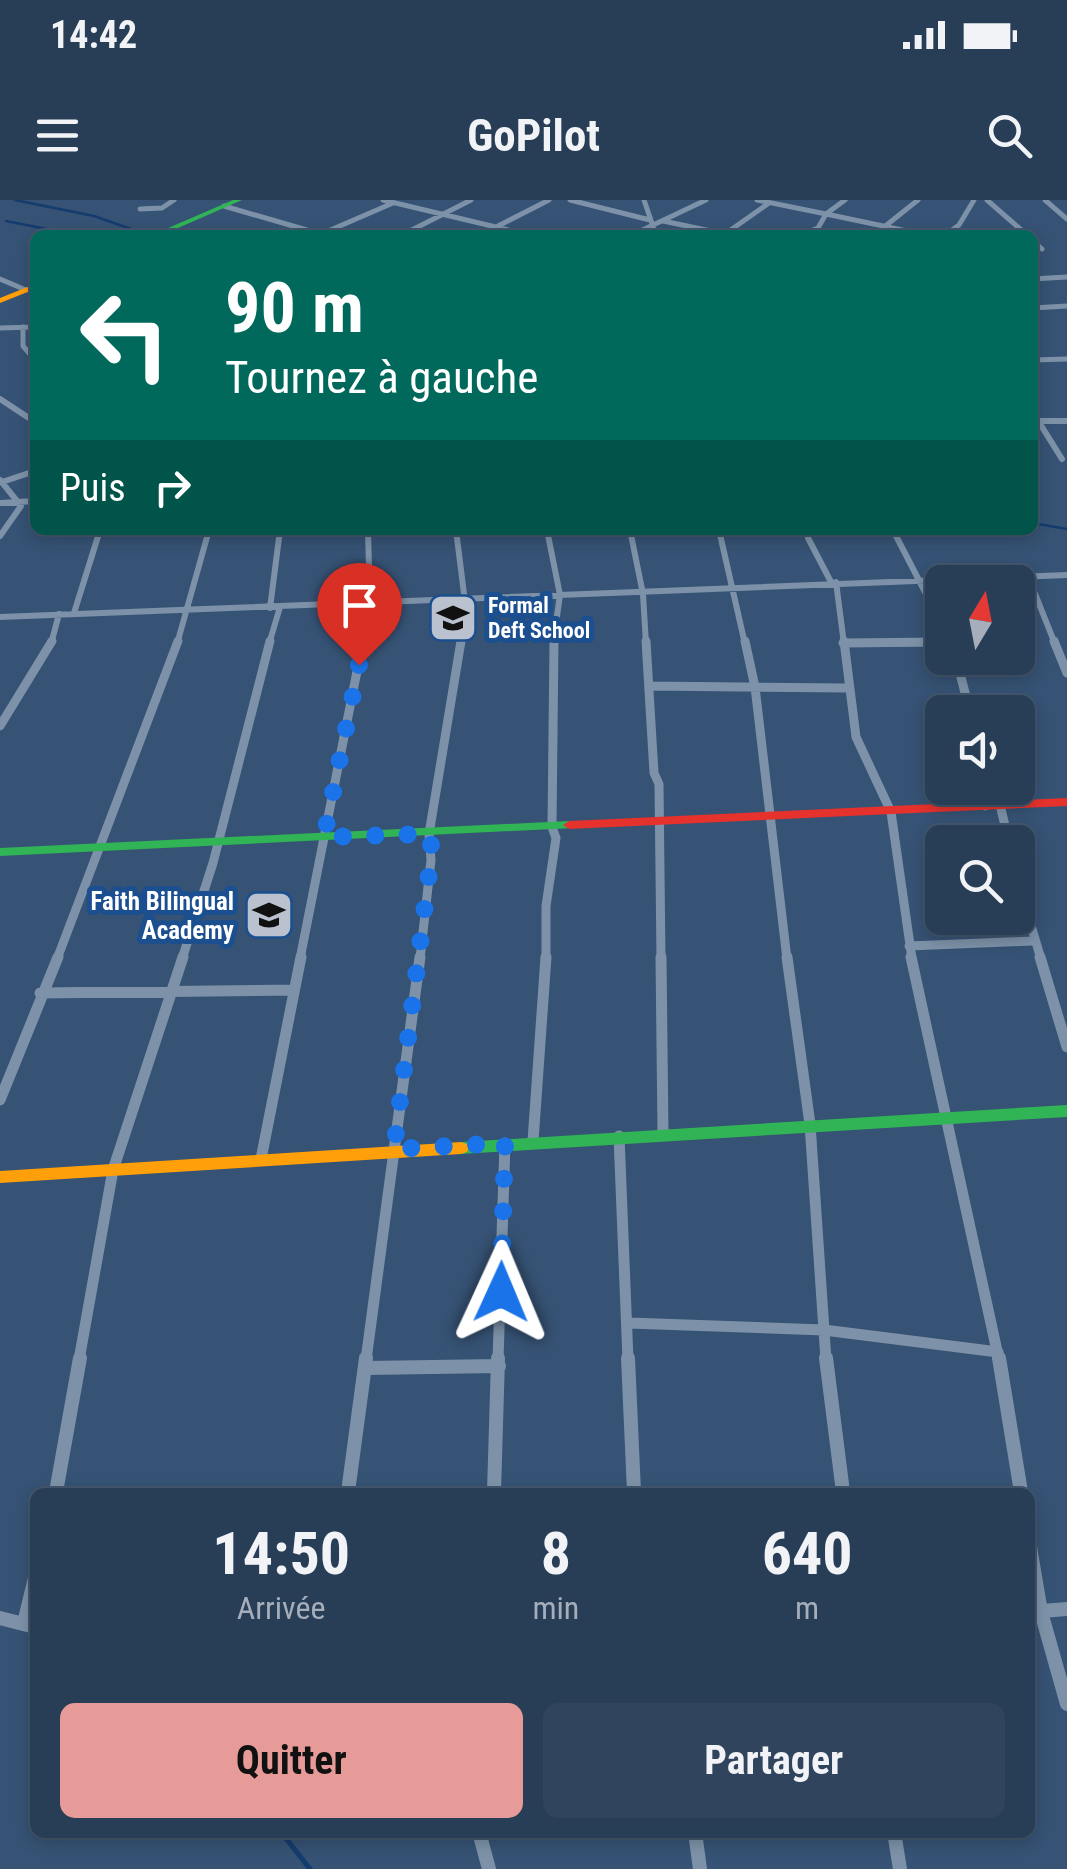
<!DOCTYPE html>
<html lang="fr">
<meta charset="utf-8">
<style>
:root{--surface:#283e57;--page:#30455d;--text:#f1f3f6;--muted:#a5aeba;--line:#44576d;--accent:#e69b98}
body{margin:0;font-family:"Roboto Condensed",sans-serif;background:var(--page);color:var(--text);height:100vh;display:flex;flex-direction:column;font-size:38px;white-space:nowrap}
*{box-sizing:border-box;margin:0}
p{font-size:32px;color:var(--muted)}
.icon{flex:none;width:55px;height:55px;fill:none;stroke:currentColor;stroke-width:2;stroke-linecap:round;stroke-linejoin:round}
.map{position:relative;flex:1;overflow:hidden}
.panel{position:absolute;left:30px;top:1288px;width:1005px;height:350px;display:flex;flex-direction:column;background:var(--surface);border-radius:15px;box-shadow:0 5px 15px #0003,0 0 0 2px var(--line)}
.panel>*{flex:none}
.top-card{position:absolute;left:30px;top:30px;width:1008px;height:305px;border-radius:15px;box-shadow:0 5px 15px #0003,0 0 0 2px var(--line);background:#00695c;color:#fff;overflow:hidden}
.needle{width:65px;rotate:10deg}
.buttons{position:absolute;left:925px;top:365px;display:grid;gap:20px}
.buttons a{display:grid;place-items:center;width:110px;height:110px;border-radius:15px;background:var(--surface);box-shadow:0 5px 15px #0003,0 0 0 2px var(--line);font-size:50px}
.pin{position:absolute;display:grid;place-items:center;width:85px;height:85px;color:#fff;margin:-102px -42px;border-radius:50% 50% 50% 0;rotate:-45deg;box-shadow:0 0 10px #0007}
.pin .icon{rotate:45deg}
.me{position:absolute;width:110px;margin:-55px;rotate:1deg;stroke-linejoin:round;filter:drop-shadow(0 0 8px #0008)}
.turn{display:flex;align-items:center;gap:35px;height:210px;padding:0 30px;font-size:45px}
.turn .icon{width:130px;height:130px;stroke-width:2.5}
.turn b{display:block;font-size:70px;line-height:85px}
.then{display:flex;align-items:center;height:95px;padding:0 30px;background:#0003;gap:20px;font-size:38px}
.eta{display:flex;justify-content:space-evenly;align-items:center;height:170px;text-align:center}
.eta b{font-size:60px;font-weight:700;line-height:70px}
.action{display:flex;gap:20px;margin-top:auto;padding:20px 30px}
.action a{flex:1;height:115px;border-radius:15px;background:var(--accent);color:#111;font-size:40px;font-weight:700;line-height:115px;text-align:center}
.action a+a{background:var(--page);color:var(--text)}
.status{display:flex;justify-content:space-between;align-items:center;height:70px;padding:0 50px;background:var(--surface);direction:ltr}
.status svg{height:28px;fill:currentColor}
header{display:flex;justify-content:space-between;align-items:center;height:130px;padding:0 30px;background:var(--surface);font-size:45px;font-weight:700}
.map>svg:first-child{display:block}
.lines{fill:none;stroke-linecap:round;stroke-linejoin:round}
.stream-far1{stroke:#153c6e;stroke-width:2.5}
.stream{stroke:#153c6e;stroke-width:5}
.street-far4{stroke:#7d92a8;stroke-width:5}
.street-far3{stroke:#7d92a8;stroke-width:6}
.street-far2{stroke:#7d92a8;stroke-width:9}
.street-far1{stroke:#7d92a8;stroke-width:11}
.street{stroke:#7d92a8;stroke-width:14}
.fast{fill:#30b455;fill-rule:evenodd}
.slow{fill:#ff9f0a;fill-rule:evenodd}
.jam{fill:#e5322d;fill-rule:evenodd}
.route{stroke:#1a73e8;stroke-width:18;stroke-dasharray:0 32.4}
.labels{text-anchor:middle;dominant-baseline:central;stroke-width:10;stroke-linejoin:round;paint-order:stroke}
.far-poi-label{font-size:22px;font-weight:bold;fill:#fff;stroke:#1b4f8f;text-anchor:start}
.poi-label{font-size:25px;font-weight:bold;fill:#fff;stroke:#1b4f8f;text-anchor:end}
</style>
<div class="status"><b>14:42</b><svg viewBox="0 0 49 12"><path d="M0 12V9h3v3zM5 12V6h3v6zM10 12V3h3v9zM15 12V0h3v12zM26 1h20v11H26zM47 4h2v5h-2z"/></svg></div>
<header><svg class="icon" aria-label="menu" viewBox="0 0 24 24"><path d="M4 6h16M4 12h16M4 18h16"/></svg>GoPilot<svg class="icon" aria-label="search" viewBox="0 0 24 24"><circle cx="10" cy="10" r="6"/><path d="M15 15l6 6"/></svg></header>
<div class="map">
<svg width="1067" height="1669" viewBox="0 0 1067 1669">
<rect width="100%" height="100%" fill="#365274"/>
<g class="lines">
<path class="stream-far1" d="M 15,0 L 94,16 L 148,35
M 6,21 L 77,35
M 1032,323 L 1067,329"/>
<path class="stream" d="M 281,1632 L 310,1669"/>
<path class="street-far4" d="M 383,0 L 529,35
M 570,0 L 650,20
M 644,0 L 656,35
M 757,0 L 826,14 L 845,0
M 987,0 L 1027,35
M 1045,0 L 1067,19
M 224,6 L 324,35
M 140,9 L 162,8 L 174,0
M 663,21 L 730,35
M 498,26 L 549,0
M 725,34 L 769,3
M 319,35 L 393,3
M 402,35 L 471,0
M 632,35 L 706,0
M 800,35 L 818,28 L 826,14 L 926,35
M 874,35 L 918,0
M 945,35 L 959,25 L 974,0
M 1032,40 L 1042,49
M 0,79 L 26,90
M 1032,79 L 1067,77
M 1032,108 L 1067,106
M 23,127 L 23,146 L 35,160
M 0,128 L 35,127
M 1032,160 L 1067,159"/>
<path class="street-far3" d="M 0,199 L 35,222
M 1032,211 L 1062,259
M 1033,221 L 1067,221
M 0,280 L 21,306 L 0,336
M 2,282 L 35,271
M 0,303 L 35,301
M 456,330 L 465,402 L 460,444
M 547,330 L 560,395 L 553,444
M 630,330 L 643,394 L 646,444
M 719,330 L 745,444
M 893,330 L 942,425
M 808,338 L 831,382
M 1028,376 L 1055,444
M 836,382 L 844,444
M 362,405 L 369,368 L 368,330
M 270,408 L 280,330
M 74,413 L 100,330
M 0,417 L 1067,375
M 843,443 L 942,442
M 51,444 L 59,414
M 177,444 L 209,330
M 269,444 L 280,407
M 362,444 L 370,405"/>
<path class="street-far2" d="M 646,441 L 654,573 L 659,584 L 661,759
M 745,441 L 755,487 L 787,759
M 844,441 L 856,537 L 891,612 L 912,759
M 1054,441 L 1067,473
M 843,443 L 942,442
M 956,458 L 970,512
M 651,486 L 846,488
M 0,526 L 52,441
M 983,588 L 985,606
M 1000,605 L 1009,642
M 1018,682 L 1041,759
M 909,746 L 1032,741
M 57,759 L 178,441
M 182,759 L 213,663 L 270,441
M 300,759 L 363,441
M 420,759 L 431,660 L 429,634 L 461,441
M 546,759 L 546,706 L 556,638 L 552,627 L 554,441"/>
<path class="street-far1" d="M 661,757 L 663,934
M 787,757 L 810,924 L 826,1160
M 911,757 L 999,1160
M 1040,757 L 1067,847
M 40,793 L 294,790
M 0,900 L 58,757
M 619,936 L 628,1160
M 533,941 L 546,757
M 261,959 L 301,757
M 629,1123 L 824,1130 L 998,1152
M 79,1160 L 113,970 L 183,757
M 366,1160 L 420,757
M 498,1160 L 505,943"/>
<path class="street" d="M 628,1158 L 634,1292
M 826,1158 L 843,1292
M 999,1158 L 1021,1292
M 366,1168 L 499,1166
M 56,1292 L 80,1158
M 348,1292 L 366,1158
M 494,1292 L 498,1158
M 1030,1347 L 1041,1412 L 1067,1504
M 1030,1412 L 1067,1409
M 0,1418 L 35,1427
M 24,1423 L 35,1378
M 479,1632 L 489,1669
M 695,1632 L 700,1669
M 894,1632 L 900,1669"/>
<path class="fast" d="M 233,0 L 242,0 L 162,35 L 152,35 Z
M 569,621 L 574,622 L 575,625 L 574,628 L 0,656 L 0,648 Z
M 1067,905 L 1067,917 L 461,954 L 455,952 L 453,948 L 455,944 L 461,942 Z"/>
<path class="slow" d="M 35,84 L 35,89 L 0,103 L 0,98 Z
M 461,942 L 467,944 L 469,948 L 467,952 L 461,954 L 0,983 L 0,971 Z"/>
<path class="jam" d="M 1067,598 L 1067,606 L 569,629 L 563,625 L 569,621 Z"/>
</g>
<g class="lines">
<path class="route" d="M 359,465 L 324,637 L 429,634 L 432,650 L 394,949 L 505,943 L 501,1092"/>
</g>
<defs>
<g id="school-square" transform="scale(2.5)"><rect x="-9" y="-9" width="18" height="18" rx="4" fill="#b9c2ce" stroke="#1b4f8f"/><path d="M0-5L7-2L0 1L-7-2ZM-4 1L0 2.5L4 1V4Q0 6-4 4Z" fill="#111"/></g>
</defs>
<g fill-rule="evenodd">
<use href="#school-square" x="453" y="418"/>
<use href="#school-square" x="269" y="715"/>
</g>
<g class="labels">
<g class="far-poi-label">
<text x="488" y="405">Formal<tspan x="488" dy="25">Deft School</tspan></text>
</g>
<g class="poi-label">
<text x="234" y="701">Faith Bilingual<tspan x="234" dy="29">Academy</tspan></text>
</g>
</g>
</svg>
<div class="buttons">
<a><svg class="needle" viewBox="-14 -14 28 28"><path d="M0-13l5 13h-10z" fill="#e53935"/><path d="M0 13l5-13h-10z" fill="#a5aeba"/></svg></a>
<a><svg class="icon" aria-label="sound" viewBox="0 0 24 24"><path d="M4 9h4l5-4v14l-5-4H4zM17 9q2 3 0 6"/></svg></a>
<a><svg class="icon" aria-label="search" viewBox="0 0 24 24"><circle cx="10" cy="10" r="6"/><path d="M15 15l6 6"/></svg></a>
</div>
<div class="pin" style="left:359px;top:465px;background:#d93025"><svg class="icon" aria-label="arrive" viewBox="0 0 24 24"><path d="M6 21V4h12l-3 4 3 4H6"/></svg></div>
<svg class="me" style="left:501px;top:1092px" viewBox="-20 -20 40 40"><path d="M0-17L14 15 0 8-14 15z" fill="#1a73e8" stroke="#fff" stroke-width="4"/></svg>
<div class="top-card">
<div class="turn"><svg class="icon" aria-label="left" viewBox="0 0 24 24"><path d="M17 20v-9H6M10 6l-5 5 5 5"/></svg><div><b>90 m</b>Tournez à gauche</div></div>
<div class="then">Puis<svg class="icon" aria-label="right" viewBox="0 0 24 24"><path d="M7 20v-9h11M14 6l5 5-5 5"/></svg></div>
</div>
<section class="panel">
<div class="eta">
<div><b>14:50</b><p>Arrivée</p></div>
<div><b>8</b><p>min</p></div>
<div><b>640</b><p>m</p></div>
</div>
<div class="action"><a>Quitter</a><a>Partager</a></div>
</section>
</div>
